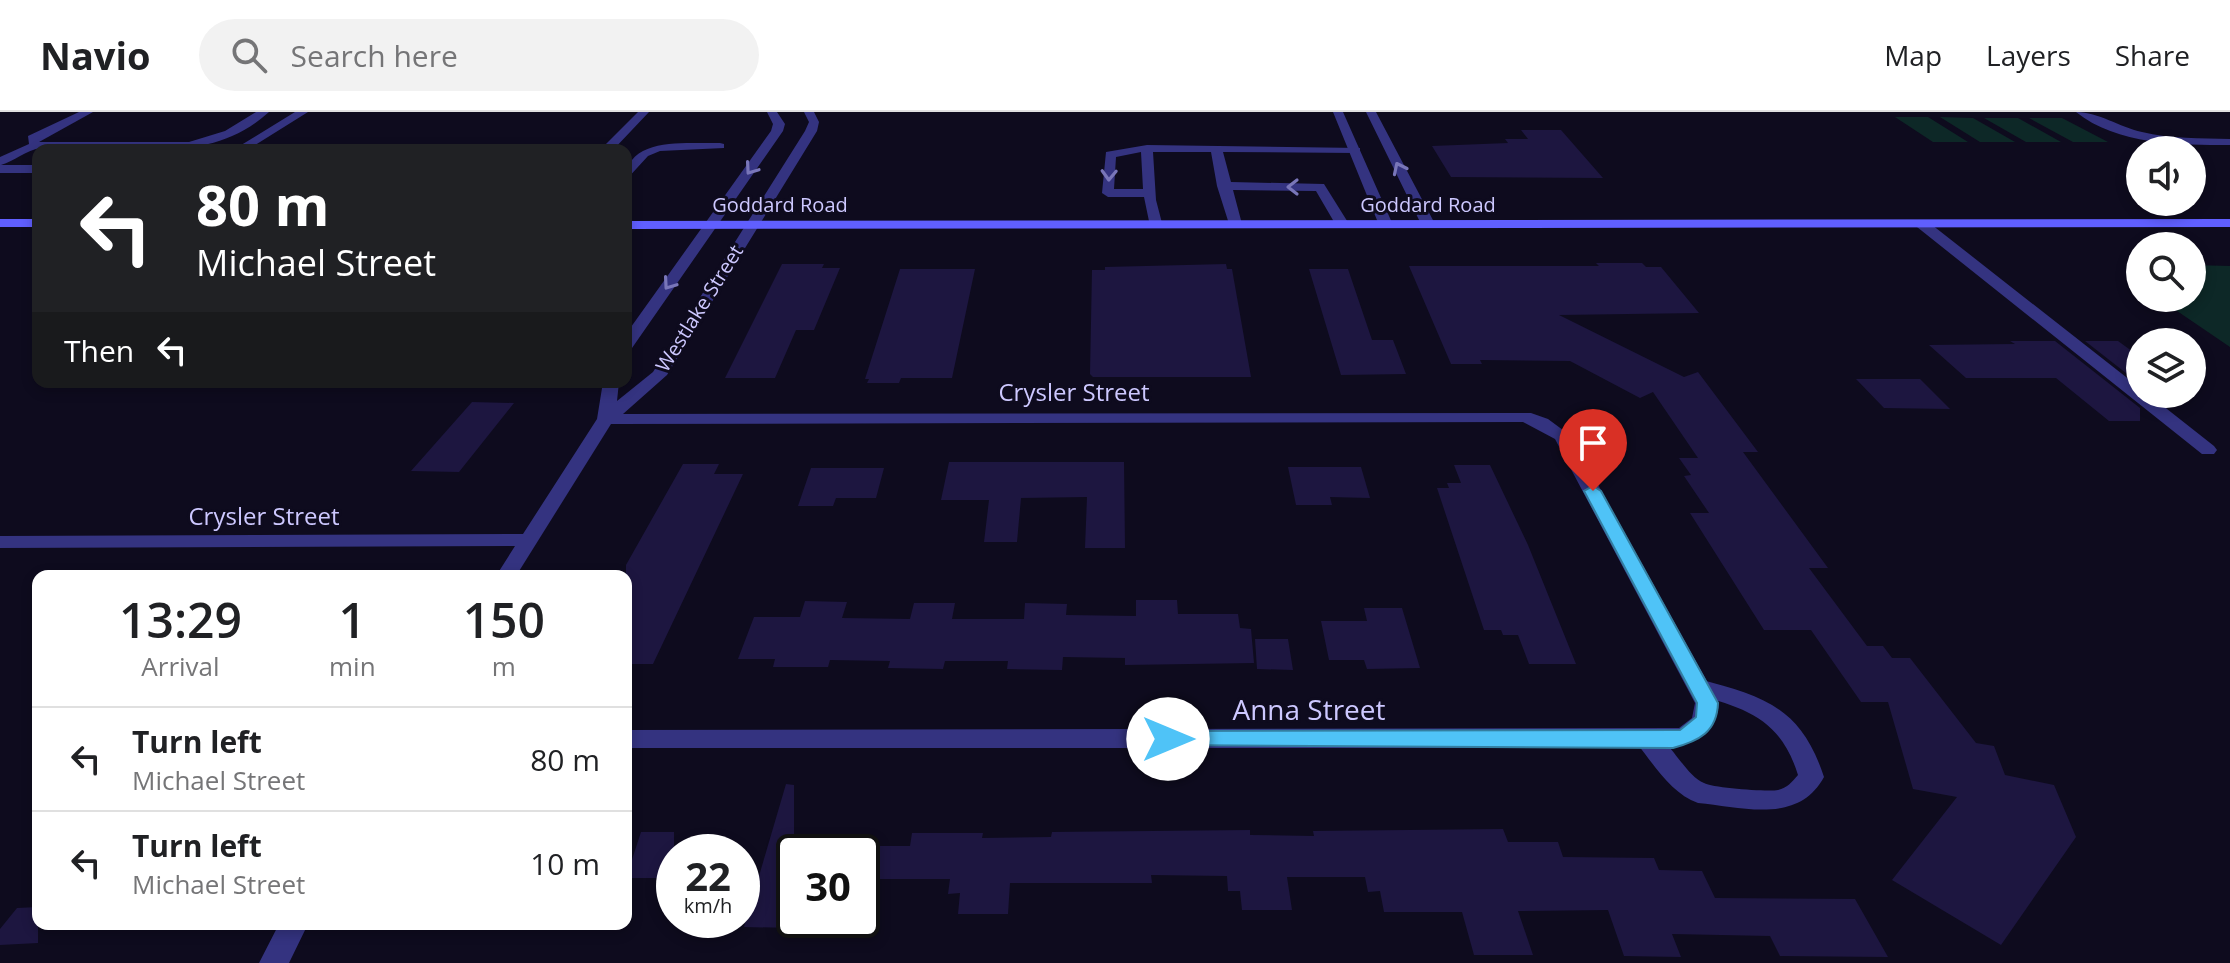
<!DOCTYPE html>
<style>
:root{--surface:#fff;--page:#f2f2f2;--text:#202124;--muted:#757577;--line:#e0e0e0}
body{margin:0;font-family:"Open Sans",sans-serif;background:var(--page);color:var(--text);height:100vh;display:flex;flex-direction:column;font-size:30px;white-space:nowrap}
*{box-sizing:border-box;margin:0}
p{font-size:26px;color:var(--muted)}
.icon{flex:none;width:44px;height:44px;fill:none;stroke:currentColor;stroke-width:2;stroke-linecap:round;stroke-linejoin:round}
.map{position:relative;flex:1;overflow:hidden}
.details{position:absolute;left:32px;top:458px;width:600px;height:360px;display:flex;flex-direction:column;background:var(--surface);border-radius:16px;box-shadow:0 4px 12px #0003}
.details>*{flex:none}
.hud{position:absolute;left:32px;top:32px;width:600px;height:244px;border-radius:16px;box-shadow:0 4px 12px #0003;background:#202124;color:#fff;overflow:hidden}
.tools{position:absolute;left:2126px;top:24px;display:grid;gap:16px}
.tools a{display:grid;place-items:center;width:80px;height:80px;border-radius:50%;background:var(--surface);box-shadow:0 4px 12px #0003;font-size:40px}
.speed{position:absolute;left:656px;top:722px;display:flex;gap:16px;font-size:40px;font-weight:700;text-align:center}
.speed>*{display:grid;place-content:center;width:104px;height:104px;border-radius:50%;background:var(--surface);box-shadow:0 4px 12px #0003;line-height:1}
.speed small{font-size:20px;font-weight:400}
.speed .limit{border:4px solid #111;border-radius:12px;background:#fff;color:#111}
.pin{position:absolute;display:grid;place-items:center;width:68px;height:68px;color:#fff;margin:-82px -34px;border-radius:50% 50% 50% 0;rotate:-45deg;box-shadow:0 0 8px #0007}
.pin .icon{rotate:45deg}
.me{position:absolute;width:88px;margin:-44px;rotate:90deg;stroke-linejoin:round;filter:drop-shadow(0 0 6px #0008)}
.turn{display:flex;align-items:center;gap:28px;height:168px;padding:0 32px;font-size:36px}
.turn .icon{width:104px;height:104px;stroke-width:2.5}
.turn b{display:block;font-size:56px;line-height:68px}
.then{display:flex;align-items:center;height:76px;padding:0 32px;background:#0003;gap:16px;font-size:30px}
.eta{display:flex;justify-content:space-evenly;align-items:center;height:136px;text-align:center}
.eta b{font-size:48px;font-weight:600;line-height:56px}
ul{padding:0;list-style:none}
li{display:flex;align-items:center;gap:24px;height:104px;padding:0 32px;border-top:2px solid var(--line)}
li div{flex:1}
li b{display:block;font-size:30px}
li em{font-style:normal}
header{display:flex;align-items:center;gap:48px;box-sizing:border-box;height:112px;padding:0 40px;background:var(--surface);border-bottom:2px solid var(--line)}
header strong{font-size:38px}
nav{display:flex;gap:44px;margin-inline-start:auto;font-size:28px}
.search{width:560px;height:72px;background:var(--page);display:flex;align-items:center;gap:20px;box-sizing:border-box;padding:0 28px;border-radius:44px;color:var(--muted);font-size:30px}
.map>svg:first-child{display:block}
.green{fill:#0d2827}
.building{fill:#1d1640}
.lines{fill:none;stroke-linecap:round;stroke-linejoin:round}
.service{fill:#343380;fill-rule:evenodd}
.minor{fill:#343380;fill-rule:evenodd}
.secondary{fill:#605fff;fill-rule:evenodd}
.oneway{stroke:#7976b9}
.route{fill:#4fc3f7;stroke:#337fa1;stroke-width:2}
.labels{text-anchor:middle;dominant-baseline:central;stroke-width:6;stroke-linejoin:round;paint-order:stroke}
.far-street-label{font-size:20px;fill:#cdc8ff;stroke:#0e0b1e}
.street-label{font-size:24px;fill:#cdc8ff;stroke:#0e0b1e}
.near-street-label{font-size:28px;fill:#cdc8ff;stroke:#0e0b1e}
</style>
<header>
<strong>Navio</strong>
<div class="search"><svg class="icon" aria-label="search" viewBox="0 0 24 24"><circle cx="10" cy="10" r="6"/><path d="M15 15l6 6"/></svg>Search here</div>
<nav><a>Map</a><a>Layers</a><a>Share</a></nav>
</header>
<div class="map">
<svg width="2230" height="851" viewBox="0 0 2230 851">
<rect width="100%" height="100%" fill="#0e0b1e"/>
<path class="green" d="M 1895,5 L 1928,5 L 1968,30 L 1933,30 Z
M 1940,5 L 1973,6 L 2015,30 L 1980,30 Z
M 1984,6 L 2018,6 L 2061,30 L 2026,30 Z
M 2029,6 L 2062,6 L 2108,30 L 2073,30 Z
M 2192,153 L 2230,154 L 2230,235 L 2158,186 L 2192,186 Z"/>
<path class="building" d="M 1521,18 L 1561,18 L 1603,66 L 1451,65 L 1432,34 L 1508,31 L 1505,27 L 1528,27 Z
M 1596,151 L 1642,151 L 1646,155 L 1661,155 L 1699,201 L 1559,203 L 1684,265 L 1698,260 L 1758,340 L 1743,340 L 1828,456 L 1809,456 L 1867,534 L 1883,534 L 1892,546 L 1910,546 L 1976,631 L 1994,634 L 2005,663 L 2054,673 L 2076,725 L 2001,833 L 1892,768 L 1957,685 L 1913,677 L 1888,590 L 1861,590 L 1811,518 L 1764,518 L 1690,401 L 1709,401 L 1684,364 L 1691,363 L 1679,346 L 1698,346 L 1653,280 L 1640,286 L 1570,249 L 1480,248 L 1482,252 L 1451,252 L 1409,154 L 1599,154 Z
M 782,152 L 824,152 L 822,156 L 840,156 L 814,218 L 796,218 L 775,266 L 725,266 Z
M 1226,152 L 1227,157 L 1232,157 L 1251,265 L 1093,265 L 1090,262 L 1092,158 L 1105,158 L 1105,155 Z
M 900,157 L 975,157 L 952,266 L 901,266 L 899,271 L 867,271 L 869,267 L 865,267 Z
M 1309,157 L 1348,157 L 1372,228 L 1393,228 L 1406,262 L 1341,263 Z
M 2010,229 L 2055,229 L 2140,296 L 2140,309 L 2109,309 L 2056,266 L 1966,266 L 1929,233 L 2015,232 Z
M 2085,229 L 2118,229 L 2140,245 L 2140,272 Z
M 1856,267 L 1920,267 L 1950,297 L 1884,296 Z
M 472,290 L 514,291 L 459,360 L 411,359 Z
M 949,350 L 1124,350 L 1125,436 L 1085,436 L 1087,385 L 1021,386 L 1017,430 L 984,430 L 989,388 L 941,388 Z
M 683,352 L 719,352 L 714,362 L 743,362 L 653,552 L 626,552 L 626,453 Z
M 1454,353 L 1490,353 L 1528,433 L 1576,552 L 1529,552 L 1518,523 L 1503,523 L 1501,518 L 1484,518 L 1437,376 L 1449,376 L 1447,371 L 1461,371 Z
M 1288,355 L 1361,355 L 1370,386 L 1330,385 L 1332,393 L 1296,393 Z
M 811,356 L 884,356 L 876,386 L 836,386 L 833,394 L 798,394 Z
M 1136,488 L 1177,488 L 1178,502 L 1238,502 L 1240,516 L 1251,517 L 1254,551 L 1125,553 L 1125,546 L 1063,545 L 1062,558 L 1007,557 L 1008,549 L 945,549 L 943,557 L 888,556 L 890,549 L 830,548 L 828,555 L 773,555 L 775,547 L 738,547 L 754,505 L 800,505 L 805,489 L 847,490 L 842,506 L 910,507 L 914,491 L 955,491 L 952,507 L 1024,507 L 1025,491 L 1067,492 L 1066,503 L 1136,504 Z
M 1364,496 L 1402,496 L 1420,556 L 1367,557 L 1364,548 L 1329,548 L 1321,509 L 1367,509 Z
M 1255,527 L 1288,527 L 1293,558 L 1257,557 Z
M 786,672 L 794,673 L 794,816 L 744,815 Z
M 1503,717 L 1508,730 L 1558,730 L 1563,745 L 1654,746 L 1659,758 L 1702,759 L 1715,786 L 1855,787 L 1888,845 L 1780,844 L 1770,824 L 1672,822 L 1681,845 L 1624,844 L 1608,798 L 1518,799 L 1533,843 L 1474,843 L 1462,800 L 1384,800 L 1380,779 L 1368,780 L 1365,765 L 1287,765 L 1292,798 L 1242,798 L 1240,779 L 1228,779 L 1227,764 L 1151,763 L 1152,771 L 1010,771 L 1008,802 L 958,802 L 960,781 L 948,782 L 950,767 L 862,767 L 862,734 L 910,734 L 912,721 L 983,721 L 982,726 L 1051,725 L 1052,720 L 1250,718 L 1250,723 L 1314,724 L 1313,719 Z
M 641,720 L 674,720 L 674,766 L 626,766 Z
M 38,795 L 38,831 L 0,833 L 0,817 L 17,796 Z"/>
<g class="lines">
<path class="service" d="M 79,0 L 93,0 L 39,30 L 189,30 L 225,19 L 256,0 L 269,0 C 203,60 120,28 40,36 C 27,38 14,49 1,53 L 38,53 L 38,61 L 0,61 L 0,45 L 29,32 L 28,24 Z
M 295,0 L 308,0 L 247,38 L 233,38 Z
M 638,0 L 649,0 L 613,38 L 600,38 Z
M 2076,0 C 2099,0 2119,15 2142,20 C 2170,27 2201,26 2230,27 L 2230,33 C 2180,33 2117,33 2076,0 Z
M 720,31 L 724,32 L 724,36 L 660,39 L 648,44 L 626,68 C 626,23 689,32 720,31 Z
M 1147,33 L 1360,36 L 1360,40 L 1356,41 L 1223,40 L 1231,70 L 1324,72 L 1349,112 L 1337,115 L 1316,79 L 1233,78 L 1242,112 L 1230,115 L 1217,74 L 1211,40 L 1153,40 L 1156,88 L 1162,111 L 1150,114 L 1144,85 L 1108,85 L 1102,81 L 1106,40 ZM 1141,40 L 1143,77 L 1114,77 L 1116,45 Z
M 1917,109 L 1927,109 L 2140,276 L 2140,282 L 2148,282 L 2214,334 L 2217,338 L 2214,342 L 2202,342 L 1917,115 Z
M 1699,567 C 1765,585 1801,595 1824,665 C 1798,713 1742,695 1698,691 C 1672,682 1655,654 1638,633 L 1635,627 L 1638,621 C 1666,612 1680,661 1704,671 C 1713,676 1768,680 1778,678 C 1787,676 1792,670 1798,663 C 1780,605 1744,596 1691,581 L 1687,575 L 1691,569 Z"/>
<path class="minor" d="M 767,0 L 777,0 L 785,12 L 783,19 L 632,236 L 626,238 L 626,222 L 771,19 L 773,12 Z
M 804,0 L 814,0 L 819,10 L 817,19 L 667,263 L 623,302 L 1531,301 L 1548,307 L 1571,324 L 1719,591 C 1716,620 1699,629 1673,636 L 626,636 L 626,618 L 1679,616 L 1692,606 L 1695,591 L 1555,327 L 1523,310 L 611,312 L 516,464 L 496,464 L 515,434 L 0,436 L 0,424 L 523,422 L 597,307 L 603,270 L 619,270 L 617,289 L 653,260 L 805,19 L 809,10 Z
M 1333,0 L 1343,0 L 1393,113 L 1391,116 L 1379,113 Z
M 1366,0 L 1376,0 L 1435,112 L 1433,115 L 1421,112 Z
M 279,812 L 308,812 L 289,851 L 259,851 Z"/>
<path class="secondary" d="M 0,107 L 38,107 L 38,115 L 0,115 Z
M 2230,107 L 2230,115 L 626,117 L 626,109 Z"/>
</g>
<defs><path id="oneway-chevron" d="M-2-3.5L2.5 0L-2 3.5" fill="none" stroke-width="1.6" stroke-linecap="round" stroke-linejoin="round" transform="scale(2)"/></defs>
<g class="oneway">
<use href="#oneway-chevron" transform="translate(1399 56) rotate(-116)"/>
<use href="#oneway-chevron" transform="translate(751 57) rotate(125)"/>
<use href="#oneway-chevron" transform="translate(1109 63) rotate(92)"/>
<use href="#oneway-chevron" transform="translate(1293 75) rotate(-180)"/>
<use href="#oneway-chevron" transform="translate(669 172) rotate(125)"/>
</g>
<path class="route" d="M 1593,374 L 1601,379 L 1718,591 C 1717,620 1699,629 1673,636 L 1161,633 L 1157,627 L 1161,621 L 1168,619 L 1680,618 L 1696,605 L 1697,591 L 1584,379 Z"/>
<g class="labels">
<g class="far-street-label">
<text x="780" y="92">Goddard Road</text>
<text x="1428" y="92">Goddard Road</text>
<text transform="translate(699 196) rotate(-58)">Westlake Street</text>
</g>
<g class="street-label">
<text x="1074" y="279">Crysler Street</text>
<text x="264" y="403">Crysler Street</text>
</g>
<g class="near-street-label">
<text x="1309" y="597">Anna Street</text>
</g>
</g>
</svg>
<div class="tools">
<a><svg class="icon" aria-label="sound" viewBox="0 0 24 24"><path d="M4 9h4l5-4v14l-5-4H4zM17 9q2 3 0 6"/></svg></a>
<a><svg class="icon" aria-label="search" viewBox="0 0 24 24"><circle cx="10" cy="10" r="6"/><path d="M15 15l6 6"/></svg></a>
<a><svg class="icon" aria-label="layers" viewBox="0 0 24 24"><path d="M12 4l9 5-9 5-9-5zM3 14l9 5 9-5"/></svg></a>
</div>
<div class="speed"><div>22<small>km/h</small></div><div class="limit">30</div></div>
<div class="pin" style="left:1593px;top:379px;background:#d93025"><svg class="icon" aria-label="arrive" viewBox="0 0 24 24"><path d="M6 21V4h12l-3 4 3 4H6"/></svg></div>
<svg class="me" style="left:1168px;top:627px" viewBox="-20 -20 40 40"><circle r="19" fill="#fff"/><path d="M0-13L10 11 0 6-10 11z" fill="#4fc3f7"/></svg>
<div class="hud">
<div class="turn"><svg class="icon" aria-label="left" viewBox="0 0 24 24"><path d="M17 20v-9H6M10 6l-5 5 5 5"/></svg><div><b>80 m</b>Michael Street</div></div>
<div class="then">Then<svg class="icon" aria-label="left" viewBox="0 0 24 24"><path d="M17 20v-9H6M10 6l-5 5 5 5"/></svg></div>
</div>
<section class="details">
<div class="eta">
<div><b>13:29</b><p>Arrival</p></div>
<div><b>1</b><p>min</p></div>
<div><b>150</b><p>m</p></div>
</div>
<ul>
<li><svg class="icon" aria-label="left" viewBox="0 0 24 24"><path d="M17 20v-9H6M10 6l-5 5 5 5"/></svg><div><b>Turn left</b><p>Michael Street</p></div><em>80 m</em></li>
<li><svg class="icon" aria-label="left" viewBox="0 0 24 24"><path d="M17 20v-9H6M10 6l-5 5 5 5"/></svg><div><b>Turn left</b><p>Michael Street</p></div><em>10 m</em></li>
</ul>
</section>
</div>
